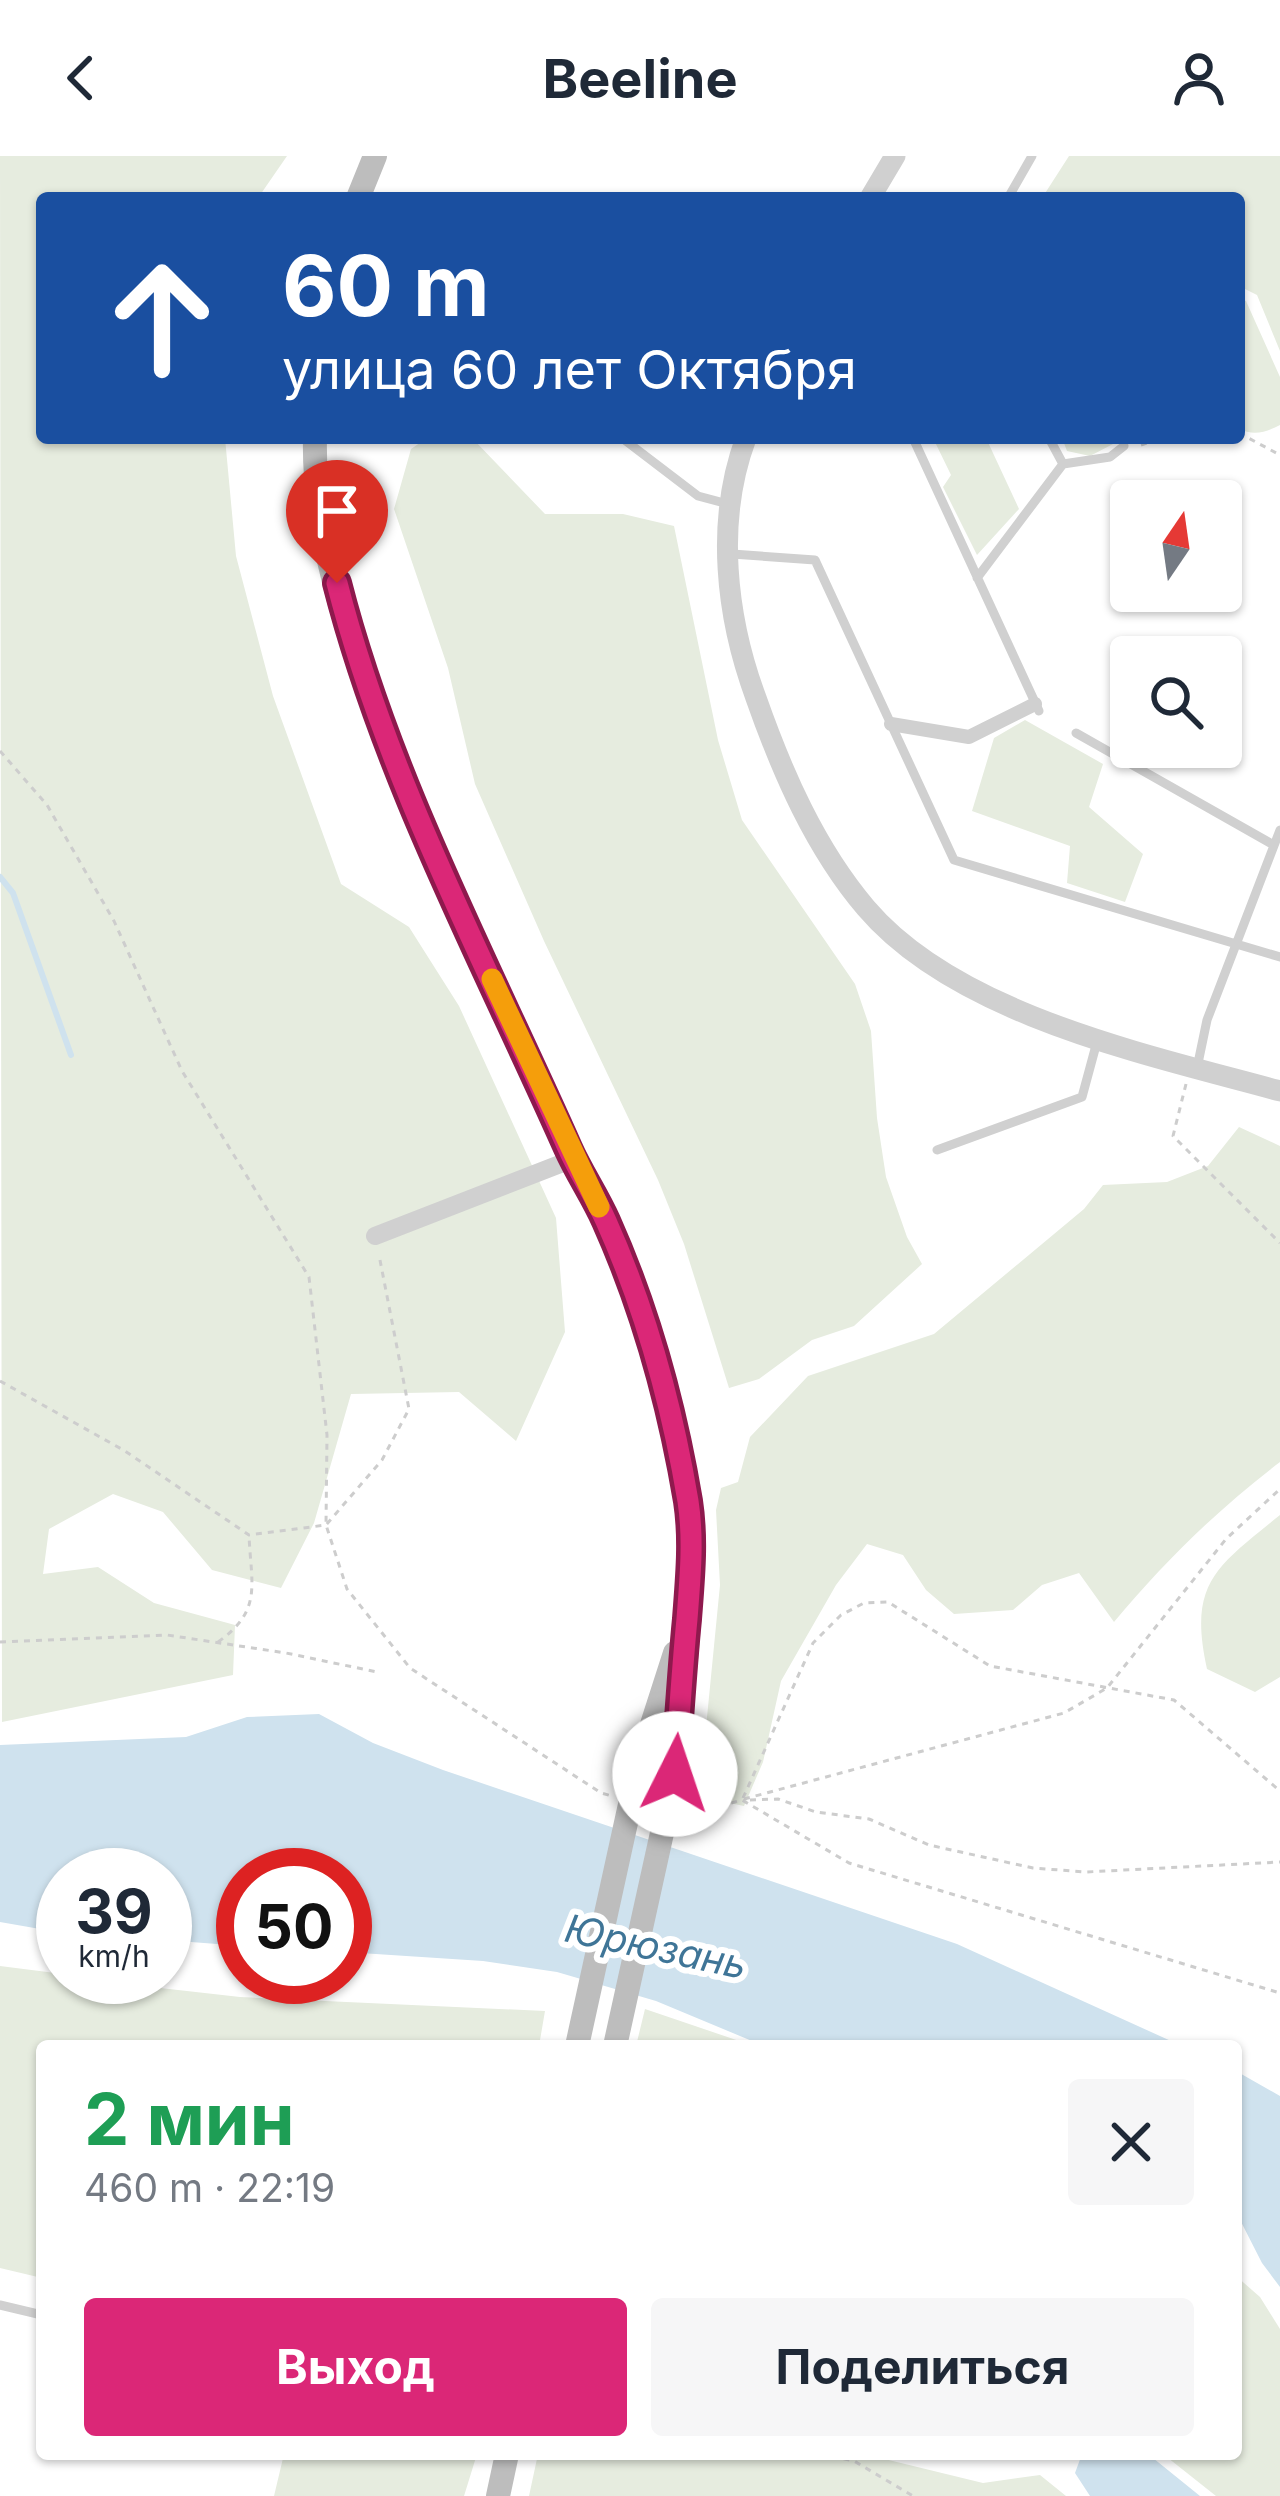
<!DOCTYPE html>
<html lang="ru">
<meta charset="utf-8">
<style>
:root{--surface:#fff;--page:#f6f6f7;--text:#1f2937;--muted:#747a83;--accent:#db2777}
body{margin:0;font-family:Inter,sans-serif;background:var(--page);color:var(--text);height:100vh;display:flex;flex-direction:column;font-size:45px;white-space:nowrap}
*{box-sizing:border-box;margin:0}
p{font-size:39px;color:var(--muted)}
.icon{flex:none;width:66px;height:66px;fill:none;stroke:currentColor;stroke-width:2;stroke-linecap:round;stroke-linejoin:round}
.map{position:relative;flex:1;overflow:hidden}
.sheet{position:absolute;left:36px;top:1884px;width:1206px;height:420px;display:flex;flex-direction:column;background:var(--surface);border-radius:12px;box-shadow:0 3px 9px #0004}
.sheet>*{flex:none}
.guide{position:absolute;left:36px;top:36px;width:1209px;height:252px;border-radius:12px;box-shadow:0 3px 9px #0004;background:#1a4fa0;color:#fff;overflow:hidden}
.needle{width:78px;rotate:13deg}
.buttons{position:absolute;left:1110px;top:324px;display:grid;gap:24px}
.buttons a{display:grid;place-items:center;width:132px;height:132px;border-radius:12px;background:var(--surface);box-shadow:0 3px 9px #0004;font-size:60px}
.speed{position:absolute;left:36px;top:1692px;display:flex;gap:24px;font-size:60px;font-weight:700;text-align:center}
.speed>*{display:grid;place-content:center;width:156px;height:156px;border-radius:50%;background:var(--surface);box-shadow:0 3px 9px #0004;line-height:1}
.speed small{font-size:30px;font-weight:400}
.speed .limit{border:18px solid #d22;background:#fff;color:#111}
.pin{position:absolute;display:grid;place-items:center;width:102px;height:102px;color:#fff;margin:-123px -51px;border-radius:50% 50% 50% 0;rotate:-45deg;box-shadow:0 0 12px #0007}
.pin .icon{rotate:45deg}
.me{position:absolute;width:132px;margin:-66px;rotate:4deg;stroke-linejoin:round;filter:drop-shadow(0 0 9px #0008)}
.turn{display:flex;align-items:center;gap:42px;height:252px;padding:0 48px;font-size:54px}
.turn .icon{width:156px;height:156px;stroke-width:2.5}
.turn b{display:block;font-size:84px;line-height:102px}
.round{display:grid;place-items:center;flex:none;width:126px;height:126px;border-radius:12px;background:var(--page)}
.summary{display:flex;align-items:center;justify-content:space-between;height:204px;padding:0 48px}
h1{font-size:72px;font-weight:700;line-height:90px;color:#1e9e55}
.button{display:flex;gap:24px;margin-top:auto;padding:24px 48px}
.button a{flex:1;height:138px;border-radius:12px;background:var(--accent);color:#fff;font-size:48px;font-weight:700;line-height:138px;text-align:center}
.button a+a{background:var(--page);color:var(--text)}
header{display:flex;justify-content:space-between;align-items:center;height:156px;padding:0 48px;background:var(--surface);font-size:54px;font-weight:700}
.map>svg:first-child{display:block}
.green{fill:#e6ecdf}
.water{fill:#cfe2ee}
.lines{fill:none;stroke-linecap:round;stroke-linejoin:round}
.stream{stroke:#cfe2ee;stroke-width:6}
.path{stroke:#cdcdcd;stroke-width:3;stroke-dasharray:6 6;stroke-linecap:butt}
.service{stroke:#d0d0d0;stroke-width:9}
.pedestrian{stroke:#d0d0d0;stroke-width:14}
.minor{stroke:#d0d0d0;stroke-width:18}
.tertiary{stroke:#d0d0d0;stroke-width:21}
.secondary{stroke:#bdbdbd;stroke-width:24}
.secondary-bridge{stroke:#bdbdbd;stroke-width:24}
.route-casing{stroke:#8e194d;stroke-width:30}
.route{stroke:#db2777;stroke-width:21}
.slow{stroke:#f59e0b;stroke-width:21}
.labels{text-anchor:middle;dominant-baseline:central;stroke-width:12;stroke-linejoin:round;paint-order:stroke}
.water-label{font-size:39px;font-style:italic;fill:#3f7597;stroke:#fff}
</style>
<header><svg class="icon" aria-label="back" viewBox="0 0 24 24"><path d="M15 5l-7 7 7 7"/></svg>Beeline<svg class="icon" aria-label="person" viewBox="0 0 24 24"><circle cx="12" cy="8" r="4"/><path d="M4 21q1-7 8-7t8 7"/></svg></header>
<div class="map">
<svg width="1280" height="2340" viewBox="0 0 1280 2340">
<rect width="100%" height="100%" fill="#fff"/>
<path class="green" d="M 0,0 L 287,0 L 258,42 L 42,42 L 42,282 L 225,282 L 236,400 L 273,540 L 341,728 L 409,771 L 459,850 L 556,1062 L 565,1176 L 516,1285 L 459,1236 L 351,1238 L 314,1367 L 281,1432 L 212,1414 L 163,1356 L 113,1338 L 49,1373 L 43,1418 L 98,1411 L 154,1447 L 235,1469 L 233,1519 L 2,1566 Z
M 1069,0 L 1280,0 L 1280,195 L 1257,139 L 1239,130 L 1239,42 L 1042,42 Z
M 1239,142 L 1246,145 L 1280,221 L 1280,269 C 1266,276 1253,281 1239,272 Z
M 427,282 L 472,282 L 545,358 L 623,358 L 674,370 L 718,584 L 742,664 L 855,828 L 871,875 L 877,962 L 886,1021 L 907,1081 L 922,1108 L 854,1170 L 812,1184 L 759,1223 L 729,1232 L 684,1088 L 658,1024 L 544,785 L 475,628 L 448,512 L 394,353 L 411,293 Z
M 933,282 L 986,282 L 1019,353 L 977,399 L 943,331 L 951,319 Z
M 1062,282 L 1110,282 L 1113,288 L 1090,300 L 1067,295 Z
M 1025,564 L 1103,608 L 1089,651 L 1143,698 L 1125,746 L 1067,727 L 1070,690 L 972,655 L 994,582 Z
M 1239,971 L 1280,990 L 1280,1306 C 1218,1353 1164,1406 1114,1466 L 1079,1417 L 1042,1429 L 1013,1454 L 954,1458 L 926,1434 L 903,1399 L 867,1388 L 836,1429 L 781,1525 L 763,1606 L 744,1650 L 715,1644 L 702,1612 L 720,1429 L 716,1354 L 721,1332 L 738,1326 L 750,1281 L 808,1220 L 934,1178 L 1084,1053 L 1103,1029 L 1167,1026 L 1208,1010 Z
M 1280,1359 L 1280,1521 L 1255,1536 L 1207,1513 C 1188,1427 1216,1411 1280,1359 Z
M 0,1810 L 63,1818 L 63,1821 L 240,1841 L 545,1855 L 539,1890 L 42,1890 L 42,2122 L 0,2112 Z
M 645,1853 L 751,1889 L 751,1890 L 636,1890 Z
M 1236,2120 L 1260,2141 L 1280,2173 L 1280,2340 L 1216,2340 L 1163,2298 L 1236,2298 Z
M 284,2298 L 477,2298 L 464,2340 L 274,2340 Z
M 538,2298 L 864,2298 L 983,2327 L 1040,2319 L 1066,2340 L 529,2340 Z"/>
<path class="water" d="M 319,1558 L 373,1587 L 443,1614 L 957,1788 L 1182,1890 L 875,1890 L 849,1886 L 764,1890 L 656,1845 L 557,1816 L 483,1805 L 345,1796 L 345,1719 L 243,1719 L 243,1790 L 165,1784 L 165,1719 L 63,1719 L 63,1777 L 0,1766 L 0,1589 L 186,1581 L 247,1561 Z
M 1236,1915 L 1280,1940 L 1280,2131 L 1262,2107 L 1236,2056 Z
M 1082,2298 L 1148,2298 L 1200,2340 L 1090,2340 L 1075,2317 Z"/>
<g class="lines">
<path class="stream" d="M 0,721 L 13,737 L 71,899"/>
<path class="path" d="M 1239,277 L 1280,299
M 1141,289 L 1163,282
M 0,595 L 47,649 L 114,765 L 182,915 L 309,1121 L 327,1279 L 326,1369 L 347,1433 L 410,1512 L 601,1637 L 612,1640
M 1186,928 L 1173,980 L 1280,1087
M 0,1225 L 125,1295 L 249,1379 L 326,1369 L 382,1304 L 409,1253 L 379,1099
M 0,1486 L 167,1479 L 286,1497 L 377,1516
M 218,1486 C 263,1454 251,1429 249,1379
M 743,1642 L 813,1487 L 841,1459 L 864,1447 L 888,1446 L 990,1510 L 1174,1544 L 1280,1635
M 744,1643 L 1064,1557 L 1107,1532 L 1226,1383 L 1280,1333
M 750,1644 L 778,1643 L 816,1656 L 869,1663 L 929,1689 L 1033,1712 L 1086,1716 L 1280,1706
M 685,1660 L 742,1644 L 849,1707 L 1280,1837
M 820,2298 L 854,2305 L 913,2340"/>
<path class="service" d="M 1008,42 L 1032,0
M 622,282 L 698,340 L 728,348
M 913,282 L 1039,555
M 1049,282 L 1063,308
M 732,398 L 815,404 L 954,704 L 1280,801
M 977,422 L 1063,308 L 1110,301 L 1124,290 L 1122,282
M 1076,577 L 1272,688
M 1197,912 L 1207,864 L 1280,674
M 937,994 L 1082,941 L 1098,882
M 0,2149 L 42,2159"/>
<path class="pedestrian" d="M 891,568 L 969,581 L 1035,548"/>
<path class="minor" d="M 375,1080 L 573,1003"/>
<path class="tertiary" d="M 870,42 L 895,0
M 746,282 C 715,365 726,461 756,542 C 782,616 815,692 866,752 C 957,859 1149,899 1280,935"/>
<path class="secondary" d="M 358,42 L 375,0
M 315,282 C 311,435 407,633 469,772 C 504,849 536,928 573,1004 C 596,1050 621,1095 637,1144 C 661,1220 688,1302 691,1382 C 694,1460 681,1540 675,1618
M 638,1612 L 675,1497
M 498,2340 L 507,2298"/>
<path class="secondary-bridge" d="M 577,1890 L 638,1612
M 615,1890 L 675,1618"/>
</g>
<g class="lines">
<g class="route-casing">
<path id="route" d="M 337,427 C 387,623 486,807 568,992 C 579,1017 595,1040 606,1065 C 645,1152 672,1250 688,1345 C 694,1384 690,1423 687,1463 C 682,1514 679,1566 675,1618"/>
</g>
<use href="#route" class="route"/>
<path class="slow" d="M 492,823 L 599,1051"/>
</g>
<g class="labels">
<g class="water-label">
<text transform="translate(656 1790) rotate(12)">Юрюзань</text>
</g>
</g>
</svg>
<div class="buttons">
<a><svg class="needle" viewBox="-14 -14 28 28"><path d="M0-13l5 13h-10z" fill="#e53935"/><path d="M0 13l5-13h-10z" fill="#747a83"/></svg></a>
<a><svg class="icon" aria-label="search" viewBox="0 0 24 24"><circle cx="10" cy="10" r="6"/><path d="M15 15l6 6"/></svg></a>
</div>
<div class="speed"><div>39<small>km/h</small></div><div class="limit">50</div></div>
<div class="pin" style="left:337px;top:427px;background:#d93025"><svg class="icon" aria-label="arrive" viewBox="0 0 24 24"><path d="M6 21V4h12l-3 4 3 4H6"/></svg></div>
<svg class="me" style="left:675px;top:1618px" viewBox="-20 -20 40 40"><circle r="19" fill="#fff"/><path d="M0-13L10 11 0 6-10 11z" fill="#db2777"/></svg>
<div class="guide">
<div class="turn"><svg class="icon" aria-label="ahead" viewBox="0 0 24 24"><path d="M12 20V5M6 11l6-6 6 6"/></svg><div><b>60 m</b>улица 60 лет Октября</div></div>
</div>
<section class="sheet">
<div class="summary"><div><h1>2 мин</h1><p>460 m · 22:19</p></div><a class="round"><svg class="icon" aria-label="close" viewBox="0 0 24 24"><path d="M6 6l12 12M18 6L6 18"/></svg></a></div>
<div class="button"><a>Выход</a><a>Поделиться</a></div>
</section>
</div>
